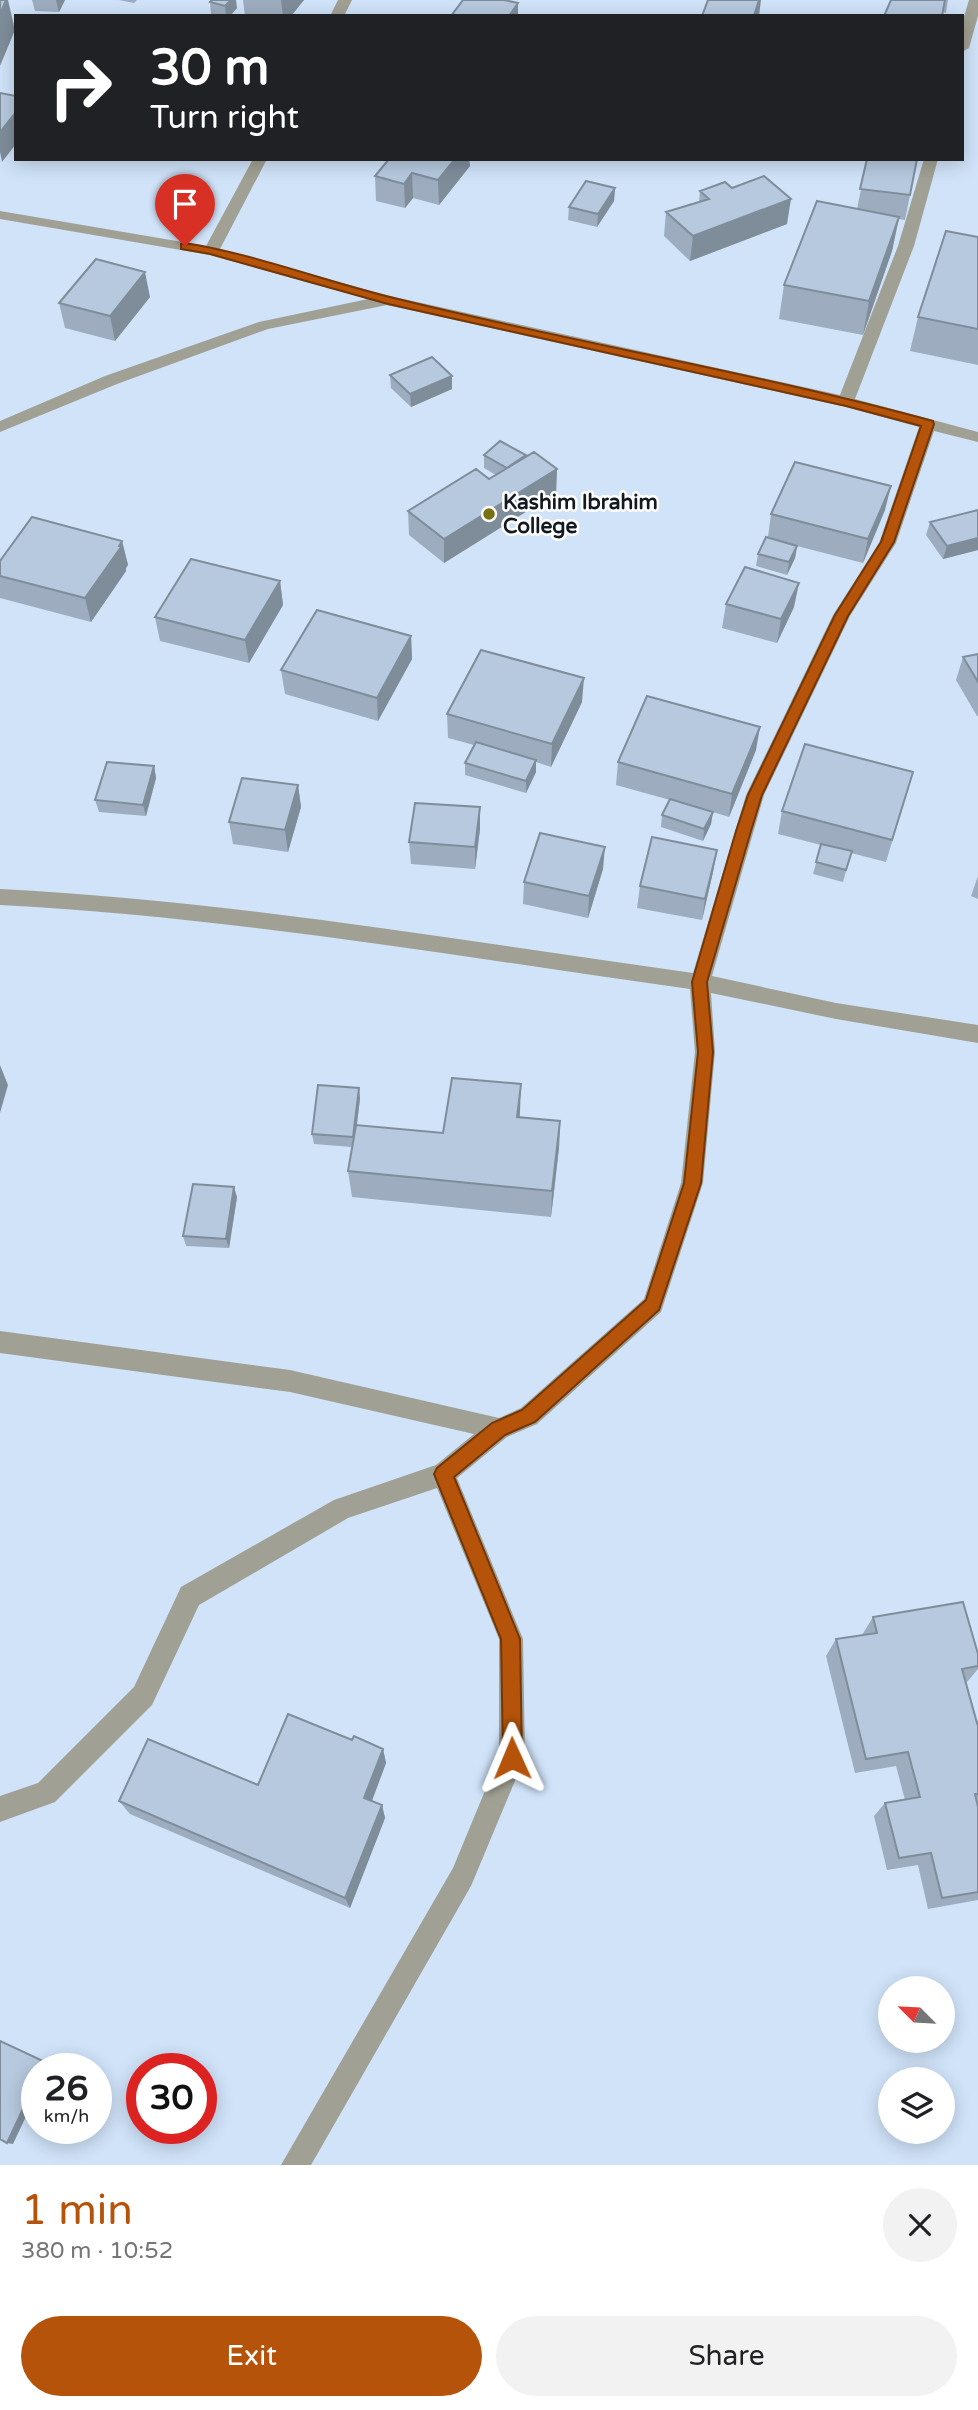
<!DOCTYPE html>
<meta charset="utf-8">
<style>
:root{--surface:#fff;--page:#f2f2f2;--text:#202124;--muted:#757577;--accent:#b45309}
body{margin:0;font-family:"Varela Round",sans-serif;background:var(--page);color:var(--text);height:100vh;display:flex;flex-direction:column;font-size:26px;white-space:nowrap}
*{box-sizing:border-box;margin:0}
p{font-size:23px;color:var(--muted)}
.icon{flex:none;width:38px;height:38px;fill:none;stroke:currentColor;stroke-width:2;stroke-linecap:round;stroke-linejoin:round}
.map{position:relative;height:2165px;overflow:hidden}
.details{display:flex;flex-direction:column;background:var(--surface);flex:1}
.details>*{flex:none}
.top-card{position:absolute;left:14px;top:14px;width:950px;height:147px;border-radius:0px;box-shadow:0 4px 18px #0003;background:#202124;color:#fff;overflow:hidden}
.needle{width:46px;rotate:294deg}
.tools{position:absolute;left:878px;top:1976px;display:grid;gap:14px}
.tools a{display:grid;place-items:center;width:77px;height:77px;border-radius:50%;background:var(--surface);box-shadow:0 4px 18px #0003;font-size:35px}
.speed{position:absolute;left:21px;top:2053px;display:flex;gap:14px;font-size:35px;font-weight:700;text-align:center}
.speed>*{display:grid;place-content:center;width:91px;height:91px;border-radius:50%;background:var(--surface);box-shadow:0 4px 18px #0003;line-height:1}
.speed small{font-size:18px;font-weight:400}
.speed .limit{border:10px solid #d22;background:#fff;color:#111}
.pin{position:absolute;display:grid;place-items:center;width:60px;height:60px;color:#fff;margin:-72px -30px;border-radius:50% 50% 50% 0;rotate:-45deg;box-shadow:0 0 7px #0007}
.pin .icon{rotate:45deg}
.me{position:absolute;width:77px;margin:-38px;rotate:359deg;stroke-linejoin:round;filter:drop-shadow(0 0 5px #0008)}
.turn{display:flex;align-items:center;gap:24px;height:147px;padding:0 21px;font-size:32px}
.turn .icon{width:91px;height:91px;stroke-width:2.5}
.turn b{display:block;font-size:49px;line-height:60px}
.round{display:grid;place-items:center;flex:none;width:74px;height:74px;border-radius:37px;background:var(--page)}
.headline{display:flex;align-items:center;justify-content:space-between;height:119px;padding:0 21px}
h1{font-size:42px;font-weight:600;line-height:52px;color:var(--accent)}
.action{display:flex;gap:14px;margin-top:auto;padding:14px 21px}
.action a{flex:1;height:80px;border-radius:42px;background:var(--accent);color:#fff;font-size:28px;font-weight:600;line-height:80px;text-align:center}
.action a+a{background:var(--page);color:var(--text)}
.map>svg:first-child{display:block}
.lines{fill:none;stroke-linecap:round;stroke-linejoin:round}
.minor{fill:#a0a094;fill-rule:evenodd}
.wall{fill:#9dadbf}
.shaded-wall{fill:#7f8d9b}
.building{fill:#b6c9de;stroke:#7f8d9b;stroke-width:2}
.route{fill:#b45309;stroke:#753606;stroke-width:2}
.poi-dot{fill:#787113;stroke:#fff;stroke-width:2.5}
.labels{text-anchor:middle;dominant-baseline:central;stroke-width:5;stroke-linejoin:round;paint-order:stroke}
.poi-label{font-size:21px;font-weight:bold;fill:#131921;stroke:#fff;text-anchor:start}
</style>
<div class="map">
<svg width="978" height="2165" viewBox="0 0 978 2165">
<rect width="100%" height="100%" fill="#d0e3f9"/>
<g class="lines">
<path class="minor" d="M 338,0 L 352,0 L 344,16 L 330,16 Z
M 969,0 L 978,0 L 978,16 L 969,48 L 962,52 L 962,23 Z
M 253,159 L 267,159 L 220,249 L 390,296 L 840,395 L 898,246 L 924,159 L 938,159 L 914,246 L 855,399 L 978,432 L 978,442 L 934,431 L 896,543 L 850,616 L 764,795 L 712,976 L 836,1003 L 978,1025 L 978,1043 L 836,1019 L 711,993 L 715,1052 L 703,1183 L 661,1312 L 537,1424 L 507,1437 L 457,1478 L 523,1639 L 525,1757 L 471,1886 L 311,2165 L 281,2165 L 453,1868 L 499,1757 L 499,1639 L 437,1488 L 348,1518 L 199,1605 L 152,1705 L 55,1802 L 0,1822 L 0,1796 L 38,1783 L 134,1687 L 181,1587 L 334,1500 L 436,1465 L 474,1434 L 290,1392 L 0,1353 L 0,1331 L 290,1370 L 499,1418 L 521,1408 L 644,1299 L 681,1183 L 695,1052 L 690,989 C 461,957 231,917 0,905 L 0,889 C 232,901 463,941 693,973 L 746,795 L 833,615 L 879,543 L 919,427 L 846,407 L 387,305 L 268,329 L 117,384 L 0,432 L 0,421 L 105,376 L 259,322 L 368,299 L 210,255 L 0,219 L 0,211 L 206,246 Z"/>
</g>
<path class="wall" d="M 32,0 L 65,0 L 59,12 L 35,11 Z
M 119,0 L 137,0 L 134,3 Z
M 243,0 L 304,0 L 291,16 L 245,16 Z
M 891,0 L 948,0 L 946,13 Z
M 210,2 L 237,8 L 230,16 L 211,15 Z
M 389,159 L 469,159 L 470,166 L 439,205 L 413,198 L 405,208 L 376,201 L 375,176 Z
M 867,159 L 910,195 L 905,220 L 899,219 L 892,251 L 863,335 L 779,319 L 784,285 L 857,209 Z
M 615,188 L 614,201 L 597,227 L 568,220 L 569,207 Z
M 732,188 L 787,224 L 690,261 L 664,236 L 666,212 L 699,202 L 700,191 Z
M 978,237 L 978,365 L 910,351 L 918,317 Z
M 150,297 L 115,341 L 65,328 L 59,303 Z
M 390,375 L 452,376 L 452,389 L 411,407 L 391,388 Z
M 484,455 L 526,455 L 557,469 L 556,493 L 444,563 L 409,535 L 408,511 L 489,479 L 496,475 L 484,468 Z
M 885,510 L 863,563 L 797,546 L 795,558 L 787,575 L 756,566 L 758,554 L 768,537 L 771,514 Z
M 978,510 L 978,550 L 943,559 L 926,535 L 930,522 Z
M 122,541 L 128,565 L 126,568 L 126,571 L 91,622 L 0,598 L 0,561 Z
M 280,581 L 283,605 L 249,663 L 160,641 L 155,617 Z
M 726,604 L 794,607 L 777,643 L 722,628 Z
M 411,636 L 412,659 L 378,721 L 285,694 L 281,670 Z
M 978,654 L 978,716 L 977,716 L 956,680 L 963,657 Z
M 582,702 L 551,767 L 536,762 L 536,772 L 526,793 L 465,775 L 465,763 L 474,745 L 448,738 L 447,714 Z
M 756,750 L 729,817 L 713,812 L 711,824 L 703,841 L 661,827 L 662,815 L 670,800 L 616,785 L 618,762 Z
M 154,766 L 156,778 L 146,816 L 99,812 L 95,800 Z
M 913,772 L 886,862 L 851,853 L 843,882 L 813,874 L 821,845 L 778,834 L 782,811 Z
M 298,785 L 301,807 L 288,852 L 233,844 L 229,822 Z
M 480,829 L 475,869 L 411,864 L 409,842 Z
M 717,850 L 713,872 L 702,920 L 637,908 L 640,886 Z
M 603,869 L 588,918 L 523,904 L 524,882 Z
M 978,876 L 978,899 L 971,896 Z
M 360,1098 L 357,1125 L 443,1133 L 520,1112 L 520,1117 L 560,1121 L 559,1148 L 551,1217 L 352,1197 L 348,1171 L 352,1147 L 314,1144 L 312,1134 Z
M 237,1197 L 229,1248 L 186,1246 L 183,1236 Z
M 873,1617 L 978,1654 L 978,1669 L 967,1682 L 965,1682 L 977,1723 L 978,1722 L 978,1900 L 928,1909 L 918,1865 L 887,1870 L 874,1816 L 885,1803 L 905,1800 L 896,1766 L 855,1773 L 826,1656 L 836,1639 L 862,1635 Z
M 352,1740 L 383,1749 L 386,1763 L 372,1801 L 382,1805 L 385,1818 L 350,1908 L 130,1814 L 119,1801 L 258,1785 Z"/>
<path class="shaded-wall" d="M 6,0 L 8,0 L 15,30 L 0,66 L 0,14 Z
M 56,0 L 65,0 L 59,12 Z
M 231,0 L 236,0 L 237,8 L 230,16 L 226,16 L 225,6 Z
M 281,0 L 304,0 L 291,16 L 283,16 Z
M 759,0 L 761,0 L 759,16 L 754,16 Z
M 518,3 L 518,16 L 509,16 Z
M 16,112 L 16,144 L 2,162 L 0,152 L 0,132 Z
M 455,159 L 469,159 L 470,166 L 439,205 L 438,180 Z
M 412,173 L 413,198 L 405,208 L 404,184 Z
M 615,188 L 614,201 L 597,227 L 598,214 Z
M 791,199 L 787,224 L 690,261 L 693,236 Z
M 899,217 L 892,251 L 863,335 L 869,301 Z
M 145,272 L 150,297 L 115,341 L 110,316 Z
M 452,376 L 452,389 L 411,407 L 410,394 Z
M 557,469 L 556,493 L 444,563 L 444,539 Z
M 891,486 L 885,510 L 863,563 L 868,539 Z
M 978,538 L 978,550 L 943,559 L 947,546 Z
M 122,541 L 128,565 L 126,568 L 126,571 L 91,622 L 85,598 Z
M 797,546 L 795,558 L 787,575 L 789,562 Z
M 280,581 L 283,605 L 249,663 L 245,640 Z
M 799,583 L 794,607 L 777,643 L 781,619 Z
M 411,636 L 412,659 L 378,721 L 377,698 Z
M 584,678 L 582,702 L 551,767 L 552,744 Z
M 760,727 L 756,750 L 729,817 L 732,794 Z
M 536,760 L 536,772 L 526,793 L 526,781 Z
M 154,766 L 156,778 L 146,816 L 143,805 Z
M 298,785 L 301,807 L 288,852 L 285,830 Z
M 480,807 L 480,829 L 475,869 L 475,847 Z
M 713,812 L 711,824 L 703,841 L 704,829 Z
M 605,847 L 603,869 L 588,918 L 589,896 Z
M 717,850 L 713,872 L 702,920 L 705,899 Z
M 0,1065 L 8,1085 L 0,1113 Z
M 521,1084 L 520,1112 L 516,1144 L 517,1117 Z
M 359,1088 L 360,1098 L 354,1147 L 353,1137 Z
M 560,1121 L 559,1148 L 551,1217 L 552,1191 Z
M 234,1187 L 237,1197 L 229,1248 L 226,1239 Z
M 383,1749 L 386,1763 L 368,1811 L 364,1798 Z
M 382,1805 L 385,1818 L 350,1908 L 345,1898 Z
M 0,2041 L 50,2064 L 48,2068 L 42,2068 Z
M 37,2079 L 37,2093 L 13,2144 L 7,2143 Z"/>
<path class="building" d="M 0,0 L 6,0 L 0,14 Z
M 212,0 L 231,0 L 225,6 L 210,2 Z
M 463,0 L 504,0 L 518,3 L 509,16 L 451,16 Z
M 708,0 L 759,0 L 754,16 L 702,16 Z
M 891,0 L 945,0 L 942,16 L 884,16 Z
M 0,93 L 16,96 L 16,112 L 0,132 Z
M 389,159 L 455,159 L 438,180 L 412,173 L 404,184 L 375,176 Z
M 867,159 L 917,159 L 910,195 L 860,189 Z
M 764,176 L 791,199 L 693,236 L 666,212 L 709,199 L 700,191 L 725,182 L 732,188 Z
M 586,181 L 615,188 L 598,214 L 569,207 Z
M 817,201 L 899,217 L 869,301 L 784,285 Z
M 946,231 L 978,237 L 978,329 L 918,317 Z
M 96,259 L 145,272 L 110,316 L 59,303 Z
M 432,357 L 452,376 L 410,394 L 390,375 Z
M 500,441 L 526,455 L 507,468 L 484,455 Z
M 534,452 L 557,469 L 444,539 L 408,511 L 476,469 L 489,479 Z
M 795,462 L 891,486 L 868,539 L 771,514 Z
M 978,510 L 978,538 L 947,546 L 930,522 Z
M 32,517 L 122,541 L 119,546 L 121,547 L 85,598 L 0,576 L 0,561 Z
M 766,537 L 797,546 L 789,562 L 758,554 Z
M 191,559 L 280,581 L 245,640 L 155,617 Z
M 745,567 L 799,583 L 781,619 L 726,604 Z
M 317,610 L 411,636 L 377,698 L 281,670 Z
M 481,650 L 584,678 L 552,744 L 447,714 Z
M 978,654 L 978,682 L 963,657 Z
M 647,696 L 760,727 L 732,794 L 618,762 Z
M 476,742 L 536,760 L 526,781 L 465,763 Z
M 805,744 L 913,772 L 892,840 L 782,811 Z
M 107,762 L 154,766 L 143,805 L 95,800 Z
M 242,778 L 298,785 L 285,830 L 229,822 Z
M 670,799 L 713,812 L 704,829 L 662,815 Z
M 415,803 L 480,807 L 475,847 L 409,842 Z
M 540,833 L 605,847 L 589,896 L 524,882 Z
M 652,837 L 717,850 L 705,899 L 640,886 Z
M 821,844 L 852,851 L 846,870 L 816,862 Z
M 452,1078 L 521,1084 L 517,1117 L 560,1121 L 552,1191 L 348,1171 L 356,1125 L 443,1133 Z
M 318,1085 L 359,1088 L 353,1137 L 312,1134 Z
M 193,1184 L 234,1187 L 226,1239 L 183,1236 Z
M 963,1602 L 978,1654 L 978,1666 L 962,1669 L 977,1723 L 978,1722 L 978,1794 L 975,1794 L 978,1807 L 978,1892 L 942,1898 L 931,1853 L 899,1858 L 885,1803 L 920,1797 L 908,1752 L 866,1759 L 836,1639 L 877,1633 L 873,1617 Z
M 288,1714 L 352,1740 L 354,1736 L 383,1749 L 364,1798 L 382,1805 L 345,1898 L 119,1801 L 148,1739 L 258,1785 Z
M 0,2041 L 45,2062 L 42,2068 L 37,2068 L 37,2079 L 7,2143 L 0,2139 Z"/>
<path class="route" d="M 185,243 C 254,254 321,280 390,297 C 570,342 753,372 933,421 L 934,424 L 894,542 L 848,616 L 762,795 L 751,831 L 707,982 L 713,1052 L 701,1183 L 659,1310 L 535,1422 L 505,1435 L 454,1477 L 520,1639 L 522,1758 L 519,1764 L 512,1767 L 505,1764 L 503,1758 L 501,1639 L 434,1474 L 437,1468 L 492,1423 L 522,1410 L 646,1300 L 684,1183 L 698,1052 L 692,982 L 736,831 L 748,795 L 835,615 L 881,542 L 921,426 L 846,406 L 388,304 L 210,254 L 181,249 L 181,244 Z"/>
<circle class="poi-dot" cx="489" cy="514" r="7"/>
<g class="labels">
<g class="poi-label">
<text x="503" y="502">Kashim Ibrahim<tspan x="503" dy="24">College</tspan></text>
</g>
</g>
</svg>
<div class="tools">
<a><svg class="needle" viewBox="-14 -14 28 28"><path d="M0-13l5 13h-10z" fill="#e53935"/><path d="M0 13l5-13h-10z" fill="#757577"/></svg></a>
<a><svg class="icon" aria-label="layers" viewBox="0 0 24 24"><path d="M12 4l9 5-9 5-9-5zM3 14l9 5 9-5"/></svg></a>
</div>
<div class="speed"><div>26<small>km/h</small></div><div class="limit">30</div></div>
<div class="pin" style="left:185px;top:246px;background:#d93025"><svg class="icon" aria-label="arrive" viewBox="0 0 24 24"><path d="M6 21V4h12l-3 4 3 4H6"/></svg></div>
<svg class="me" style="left:512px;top:1758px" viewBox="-20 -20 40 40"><path d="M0-17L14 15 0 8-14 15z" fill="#b45309" stroke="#fff" stroke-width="4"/></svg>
<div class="top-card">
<div class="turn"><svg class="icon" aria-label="right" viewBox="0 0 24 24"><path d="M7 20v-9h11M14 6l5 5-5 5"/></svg><div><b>30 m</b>Turn right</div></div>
</div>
</div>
<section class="details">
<div class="headline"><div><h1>1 min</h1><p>380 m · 10:52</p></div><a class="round"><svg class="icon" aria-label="close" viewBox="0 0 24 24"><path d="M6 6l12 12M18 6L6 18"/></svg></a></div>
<div class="action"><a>Exit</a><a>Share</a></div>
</section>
